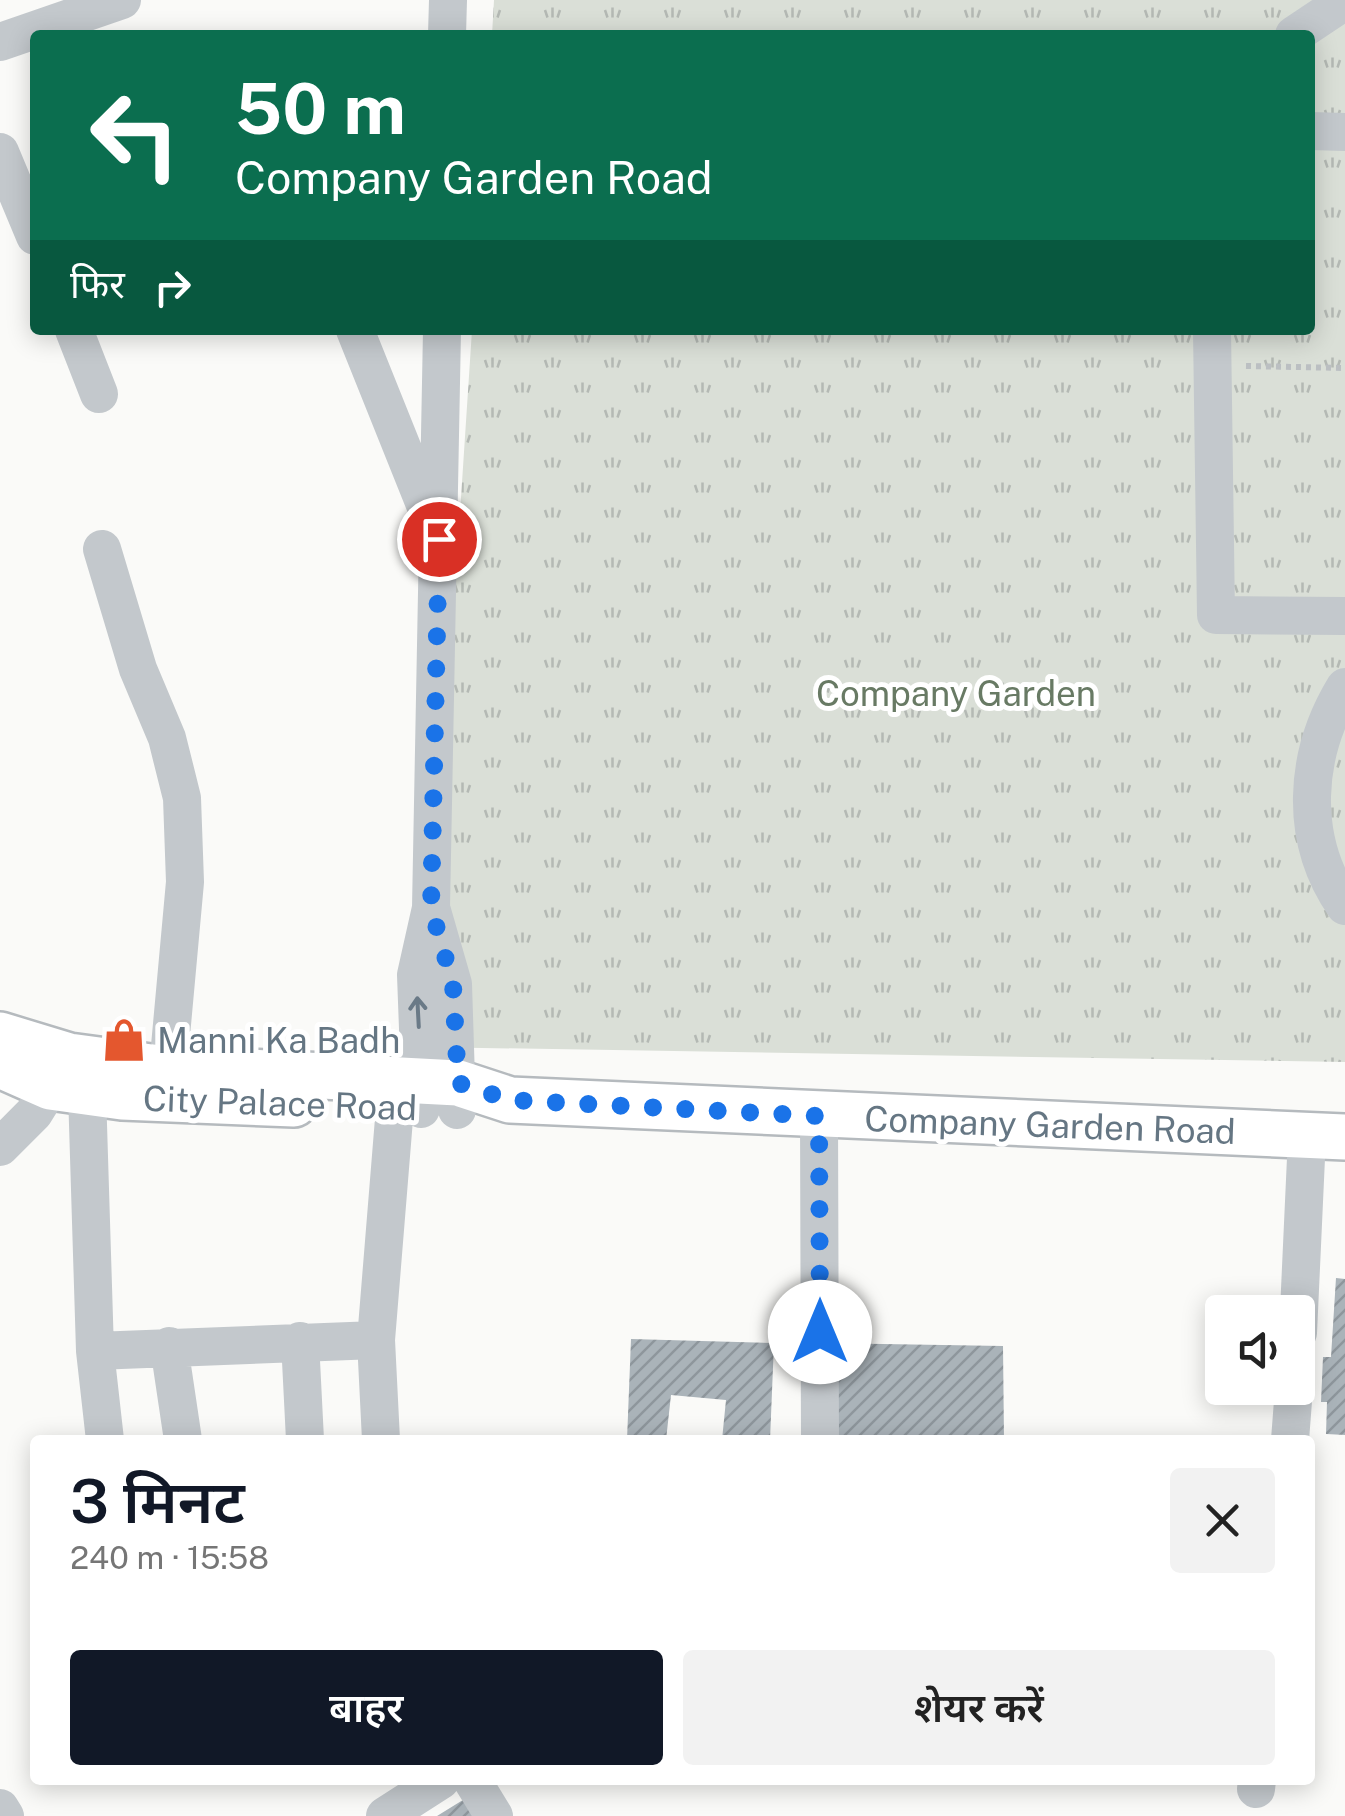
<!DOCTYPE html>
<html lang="hi">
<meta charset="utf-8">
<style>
:root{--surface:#fff;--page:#f2f2f2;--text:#222;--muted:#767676;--accent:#111827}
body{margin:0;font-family:"Public Sans","Noto Sans Devanagari",sans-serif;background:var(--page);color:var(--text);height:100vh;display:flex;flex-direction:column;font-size:38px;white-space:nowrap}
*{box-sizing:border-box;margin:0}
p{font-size:32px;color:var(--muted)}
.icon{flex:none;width:55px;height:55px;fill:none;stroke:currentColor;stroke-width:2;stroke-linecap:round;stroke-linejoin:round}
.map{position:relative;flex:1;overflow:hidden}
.details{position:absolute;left:30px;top:1435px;width:1285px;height:350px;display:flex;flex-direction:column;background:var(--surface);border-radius:10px;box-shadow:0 5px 25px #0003}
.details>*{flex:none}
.guide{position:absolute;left:30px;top:30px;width:1285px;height:305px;border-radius:10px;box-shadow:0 5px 25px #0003;background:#0b6e4f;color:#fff;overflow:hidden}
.controls{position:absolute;left:1205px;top:1295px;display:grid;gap:20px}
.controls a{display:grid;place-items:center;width:110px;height:110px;border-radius:10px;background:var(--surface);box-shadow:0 5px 25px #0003;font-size:50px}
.pin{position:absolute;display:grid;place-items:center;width:85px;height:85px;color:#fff;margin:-42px;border:5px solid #fff;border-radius:50%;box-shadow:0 2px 10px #0007}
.me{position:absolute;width:110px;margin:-55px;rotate:0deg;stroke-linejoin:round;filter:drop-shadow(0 0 8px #0008)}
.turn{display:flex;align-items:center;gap:35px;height:210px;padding:0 40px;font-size:45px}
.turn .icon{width:130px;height:130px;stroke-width:2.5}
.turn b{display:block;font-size:70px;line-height:85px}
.then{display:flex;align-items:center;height:95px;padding:0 40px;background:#0003;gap:20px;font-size:38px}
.round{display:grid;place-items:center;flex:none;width:105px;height:105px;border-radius:10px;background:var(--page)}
.summary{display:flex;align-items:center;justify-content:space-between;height:170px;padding:0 40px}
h1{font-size:60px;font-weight:600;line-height:75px;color:var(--accent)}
.action{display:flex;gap:20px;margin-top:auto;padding:20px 40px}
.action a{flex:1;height:115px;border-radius:10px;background:var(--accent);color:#fff;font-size:40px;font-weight:600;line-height:115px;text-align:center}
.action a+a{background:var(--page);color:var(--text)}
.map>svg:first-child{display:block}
.park{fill:url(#park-tufts)}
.building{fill:url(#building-hatch)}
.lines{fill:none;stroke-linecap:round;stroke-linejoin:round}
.major-casing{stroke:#b5babe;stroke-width:50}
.path{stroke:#bbbfc2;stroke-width:6;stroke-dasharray:5 5;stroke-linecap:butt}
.minor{stroke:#c3c8cc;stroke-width:38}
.major{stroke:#fff;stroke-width:45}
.oneway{stroke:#6a7a87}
.route{stroke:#1a73e8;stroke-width:18;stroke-dasharray:0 32.4}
.labels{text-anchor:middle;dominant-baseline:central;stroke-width:10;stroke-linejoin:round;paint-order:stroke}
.park-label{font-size:35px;fill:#687a64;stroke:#fff}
.poi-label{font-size:35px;fill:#657683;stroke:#fff;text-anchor:start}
.street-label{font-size:35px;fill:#657683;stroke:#fff}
</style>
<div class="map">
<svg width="1345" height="1816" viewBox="0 0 1345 1816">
<defs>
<pattern id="park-tufts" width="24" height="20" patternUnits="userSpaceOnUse" patternTransform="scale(2.5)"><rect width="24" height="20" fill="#dadfd7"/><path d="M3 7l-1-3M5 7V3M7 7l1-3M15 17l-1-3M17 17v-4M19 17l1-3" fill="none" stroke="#b4b9b4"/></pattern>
<pattern id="building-hatch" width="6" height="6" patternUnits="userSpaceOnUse" patternTransform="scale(2.5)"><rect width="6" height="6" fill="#aab3b9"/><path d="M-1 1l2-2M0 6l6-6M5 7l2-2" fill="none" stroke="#8e969c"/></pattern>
</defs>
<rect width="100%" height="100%" fill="#fafaf8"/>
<path class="park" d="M 494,0 L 1345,0 L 1345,1062 L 425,1047 L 472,330 L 1310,330 L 1310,35 L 492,35 Z"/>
<path class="building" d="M 1336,1278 L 1345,1279 L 1345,1435 L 1326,1434 L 1327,1402 L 1321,1402 L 1323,1357 L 1331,1357 Z
M 631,1339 L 774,1343 L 770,1440 L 722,1440 L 726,1400 L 671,1395 L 666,1440 L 627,1440 Z
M 823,1343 L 1003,1346 L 1004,1440 L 824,1440 Z
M 471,1795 L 484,1816 L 437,1816 Z"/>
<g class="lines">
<g class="major-casing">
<path id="major" d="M 0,1035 L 69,1056 L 151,1067 L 458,1083 L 510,1100 L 1345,1137
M 0,1065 L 50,1087 L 122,1097 L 294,1104"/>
</g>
<path class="path" d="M 1246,366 L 1345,368"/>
<path class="minor" d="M 447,35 L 448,0
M 1294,35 L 1345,1
M 0,42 L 122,0
M 1310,131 L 1345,132
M 0,152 L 35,236
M 74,330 L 99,394
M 355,330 L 434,527
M 1212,330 L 1216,615 L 1345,616
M 102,549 L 138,669 L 167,738 L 182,798 L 185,882 L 168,1068
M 1345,687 C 1304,754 1298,839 1345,906
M 432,911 L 453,984 L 457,1110
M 87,1092 L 95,1351 L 105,1440
M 421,1109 L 416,975 L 431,908 L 442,330
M 819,1116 L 820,1440
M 0,1147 L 34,1113 L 65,1063
M 1298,1333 L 1307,1136
M 300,1341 L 305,1440
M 169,1346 L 183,1440
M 95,1351 L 376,1340
M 381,1440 L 376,1340 L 397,1082
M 1290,1440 L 1294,1388
M 472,1780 L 494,1816
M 1256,1789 L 1257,1780
M 0,1808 L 5,1816
M 385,1816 L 441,1780"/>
<use href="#major" class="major"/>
</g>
<defs><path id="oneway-shaft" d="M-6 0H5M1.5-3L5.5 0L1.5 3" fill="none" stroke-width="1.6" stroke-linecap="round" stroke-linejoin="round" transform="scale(2.5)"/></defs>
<use class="oneway" href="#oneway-shaft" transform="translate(418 1012) rotate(-93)"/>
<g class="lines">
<path class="route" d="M 439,539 L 431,908 L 453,984 L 458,1083 L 510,1100 L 819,1116 L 820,1332"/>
</g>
<defs>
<g id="shop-bare" transform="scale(3.45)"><path d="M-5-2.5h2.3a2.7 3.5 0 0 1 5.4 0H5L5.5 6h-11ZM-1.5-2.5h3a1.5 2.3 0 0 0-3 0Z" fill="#e4572e" stroke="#fff" stroke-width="2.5" paint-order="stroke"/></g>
</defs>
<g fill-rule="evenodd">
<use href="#shop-bare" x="124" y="1040"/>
</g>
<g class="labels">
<g class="park-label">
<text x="956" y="693">Company Garden</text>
</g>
<g class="poi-label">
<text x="157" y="1040">Manni Ka Badh</text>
</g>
<g class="street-label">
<text transform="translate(280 1103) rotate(2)">City Palace Road</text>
<text transform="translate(1050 1125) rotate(2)">Company Garden Road</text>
</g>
</g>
</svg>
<div class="controls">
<a><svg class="icon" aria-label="sound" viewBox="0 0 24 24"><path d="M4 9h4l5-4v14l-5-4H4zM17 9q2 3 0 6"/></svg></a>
</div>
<div class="pin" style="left:439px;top:539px;background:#d93025"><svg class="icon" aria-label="arrive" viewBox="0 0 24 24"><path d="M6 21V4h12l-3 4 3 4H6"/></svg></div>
<svg class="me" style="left:820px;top:1332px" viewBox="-20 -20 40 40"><circle r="19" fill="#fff"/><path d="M0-13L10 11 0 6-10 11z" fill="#1a73e8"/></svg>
<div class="guide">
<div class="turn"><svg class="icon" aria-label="left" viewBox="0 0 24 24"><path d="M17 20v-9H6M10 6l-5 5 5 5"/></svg><div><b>50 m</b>Company Garden Road</div></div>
<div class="then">फिर<svg class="icon" aria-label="right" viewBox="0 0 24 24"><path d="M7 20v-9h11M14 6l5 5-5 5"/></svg></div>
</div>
<section class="details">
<div class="summary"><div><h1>3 मिनट</h1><p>240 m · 15:58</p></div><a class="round"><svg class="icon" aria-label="close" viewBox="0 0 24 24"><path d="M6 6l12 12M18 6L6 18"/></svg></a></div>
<div class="action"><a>बाहर</a><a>शेयर करें</a></div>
</section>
</div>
